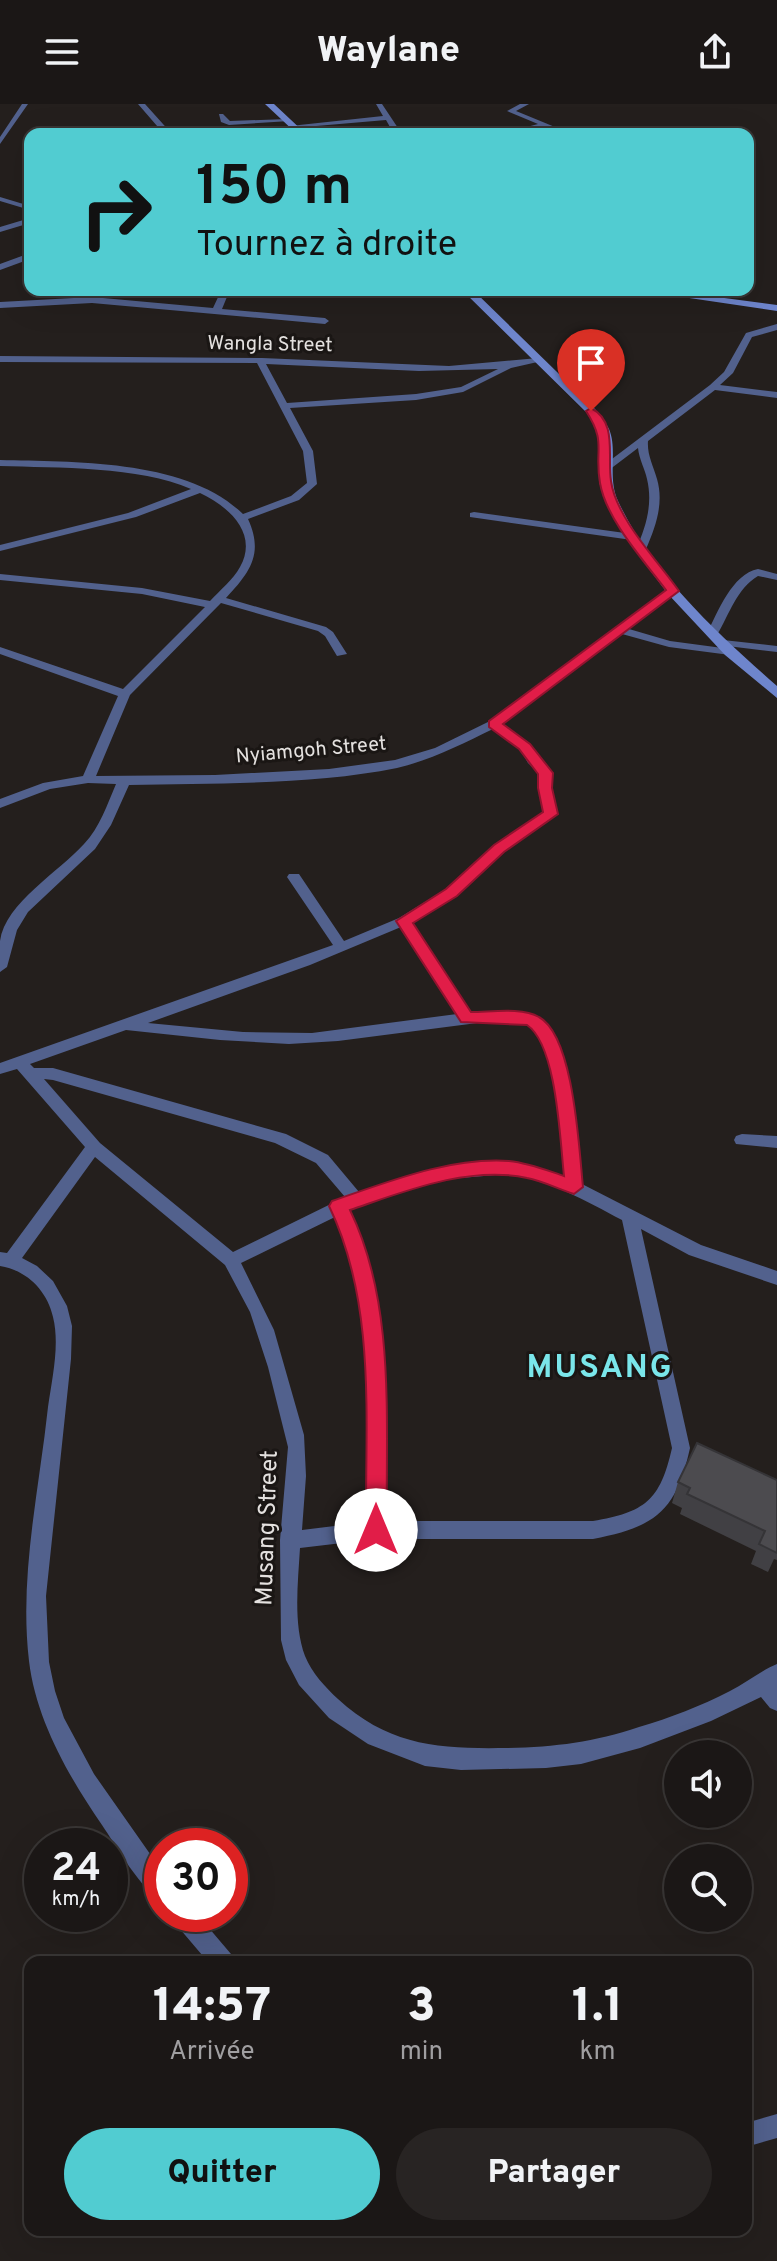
<!DOCTYPE html>
<html lang="fr">
<meta charset="utf-8">
<style>
:root{--surface:#1b1716;--page:#282423;--text:#f1f3f6;--muted:#a09fa1;--line:#393635;--accent:#51ccd1}
body{margin:0;font-family:Overpass,sans-serif;background:var(--page);color:var(--text);height:100vh;display:flex;flex-direction:column;font-size:30px;white-space:nowrap}
*{box-sizing:border-box;margin:0}
p{font-size:26px;color:var(--muted)}
.icon{flex:none;width:44px;height:44px;fill:none;stroke:currentColor;stroke-width:2;stroke-linecap:round;stroke-linejoin:round}
.map{position:relative;flex:1;overflow:hidden}
.panel{position:absolute;left:24px;top:1852px;width:728px;height:280px;display:flex;flex-direction:column;background:var(--surface);border-radius:16px;box-shadow:0 8px 32px #0002,0 0 0 2px var(--line)}
.panel>*{flex:none}
.hud{position:absolute;left:24px;top:24px;width:730px;height:168px;border-radius:16px;box-shadow:0 8px 32px #0002,0 0 0 2px var(--line);background:#51ccd1;color:#111;overflow:hidden}
.controls{position:absolute;left:664px;top:1636px;display:grid;gap:16px}
.controls a{display:grid;place-items:center;width:88px;height:88px;border-radius:50%;background:var(--surface);box-shadow:0 8px 32px #0002,0 0 0 2px var(--line);font-size:40px}
.speed{position:absolute;left:24px;top:1724px;display:flex;gap:16px;font-size:40px;font-weight:700;text-align:center}
.speed>*{display:grid;place-content:center;width:104px;height:104px;border-radius:50%;background:var(--surface);box-shadow:0 8px 32px #0002,0 0 0 2px var(--line);line-height:1}
.speed small{font-size:20px;font-weight:400}
.speed .limit{border:12px solid #d22;background:#fff;color:#111}
.pin{position:absolute;display:grid;place-items:center;width:68px;height:68px;color:#fff;margin:-82px -34px;border-radius:50% 50% 50% 0;rotate:-45deg;box-shadow:0 0 8px #0007}
.pin .icon{rotate:45deg}
.me{position:absolute;width:88px;margin:-44px;rotate:0deg;stroke-linejoin:round;filter:drop-shadow(0 0 6px #0008)}
.turn{display:flex;align-items:center;gap:28px;height:168px;padding:0 40px;font-size:36px}
.turn .icon{width:104px;height:104px;stroke-width:2.5}
.turn b{display:block;font-size:56px;line-height:68px}
.eta{display:flex;justify-content:space-evenly;align-items:center;height:136px;text-align:center}
.eta b{font-size:48px;font-weight:800;line-height:56px}
.action{display:flex;gap:16px;margin-top:auto;padding:16px 40px}
.action a{flex:1;height:92px;border-radius:48px;background:var(--accent);color:#111;font-size:32px;font-weight:800;line-height:92px;text-align:center}
.action a+a{background:var(--page);color:var(--text)}
header{display:flex;justify-content:space-between;align-items:center;height:104px;padding:0 40px;background:var(--surface);font-size:36px;font-weight:800}
.map>svg:first-child{display:block}
.lines{fill:none;stroke-linecap:round;stroke-linejoin:round}
.minor{fill:#52618d;fill-rule:evenodd}
.tertiary{fill:#52618d;fill-rule:evenodd}
.secondary{fill:#6e85cc;fill-rule:evenodd}
.wall{fill:#414044}
.building{fill:#4c4b4f;stroke:#353437;stroke-width:2}
.route{fill:#e11d48;stroke:#92132f;stroke-width:2}
.labels{text-anchor:middle;dominant-baseline:central;stroke-width:6;stroke-linejoin:round;paint-order:stroke}
.far-street-label{font-size:20px;fill:#e4e1df;stroke:#1a1614}
.street-label{font-size:24px;fill:#e4e1df;stroke:#1a1614}
.district-label{font-size:32px;font-weight:bold;letter-spacing:2px;fill:#7ae6ea;stroke:#1a1614}
</style>
<header><svg class="icon" aria-label="menu" viewBox="0 0 24 24"><path d="M4 6h16M4 12h16M4 18h16"/></svg>Waylane<svg class="icon" aria-label="share" viewBox="0 0 24 24"><path d="M12 15V3M7 8l5-5 5 5M5 13v7h14v-7"/></svg></header>
<div class="map">
<svg width="777" height="2157" viewBox="0 0 777 2157">
<rect width="100%" height="100%" fill="#241f1d"/>
<g class="lines">
<path class="minor" d="M 22,0 L 28,0 L 0,40 L 0,33 Z
M 138,0 L 145,0 L 172,30 L 164,30 Z
M 376,0 L 382,0 L 402,30 L 394,30 L 386,16 L 293,24 L 290,22 L 383,12 Z
M 520,0 L 529,0 L 516,7 L 572,30 C 562,30 555,25 546,24 C 533,22 515,30 500,30 L 538,20 L 507,7 Z
M 219,10 L 223,10 L 230,17 L 287,15 L 290,17 L 229,21 L 221,18 Z
M 0,93 L 30,102 L 30,106 L 0,97 Z
M 30,114 L 30,119 L 0,128 L 0,123 Z
M 218,186 L 229,188 L 222,205 L 325,214 L 329,217 L 325,220 L 92,199 L 0,204 L 0,198 L 92,193 L 213,204 L 220,189 Z
M 777,220 L 777,226 L 752,233 L 733,269 L 720,281 L 777,288 L 777,294 L 715,286 L 648,337 C 647,351 653,361 657,375 C 664,399 656,422 646,445 L 637,447 L 636,445 C 646,423 653,400 647,375 C 645,365 639,355 638,344 L 609,366 L 600,364 L 710,281 L 724,268 L 746,229 Z
M 0,252 L 262,254 L 449,262 L 538,254 L 542,257 L 511,264 L 463,288 L 416,296 L 290,304 L 313,347 L 317,380 L 299,396 L 248,415 C 264,450 250,468 226,494 L 326,523 L 333,528 L 347,550 L 337,552 L 325,532 L 318,527 L 221,499 L 130,591 L 96,672 L 215,671 L 329,665 L 395,656 L 435,644 L 490,617 L 673,484 L 677,485 L 677,489 L 629,525 L 670,537 L 730,545 L 736,548 L 730,551 L 669,543 L 622,530 L 502,620 L 529,640 L 537,654 L 552,669 L 551,684 L 556,710 L 504,747 L 456,791 L 412,818 L 471,909 C 488,907 524,905 539,913 C 570,929 578,1047 582,1080 L 701,1141 L 777,1167 L 777,1181 L 689,1151 L 641,1125 L 690,1344 C 676,1408 655,1423 593,1435 L 376,1435 L 300,1444 C 298,1478 293,1520 305,1552 C 312,1569 325,1583 338,1595 C 390,1643 442,1645 508,1644 C 556,1643 594,1638 639,1623 C 670,1614 701,1602 730,1587 C 746,1579 760,1567 777,1560 L 777,1607 L 770,1604 L 761,1593 L 711,1617 L 640,1644 L 581,1660 L 546,1664 L 461,1666 L 425,1662 L 368,1640 L 329,1614 L 299,1581 L 286,1556 L 281,1536 L 280,1436 L 288,1343 L 268,1263 L 250,1208 L 225,1161 L 95,1053 L 22,1154 L 37,1162 L 53,1177 L 67,1202 L 72,1222 L 71,1255 L 46,1492 L 49,1558 L 55,1587 L 64,1614 L 94,1670 L 162,1767 L 162,1796 C 142,1788 115,1740 102,1721 C 69,1673 36,1616 29,1557 C 19,1472 39,1387 48,1303 C 52,1275 60,1241 53,1213 C 47,1186 26,1166 0,1162 L 0,1148 L 7,1149 L 85,1043 L 17,965 L 0,970 L 0,959 L 333,841 L 287,773 L 289,770 L 299,770 L 344,837 L 399,814 L 446,785 L 494,741 L 543,709 L 539,684 L 540,670 L 528,659 L 520,645 L 493,625 C 462,640 431,656 397,664 C 313,681 215,679 129,681 L 111,721 L 95,745 L 28,808 L 17,826 L 7,863 L 0,868 C 0,858 0,847 0,837 C 5,799 60,767 84,740 C 100,723 107,701 116,680 L 88,679 L 50,685 L 0,704 L 0,695 L 43,679 L 83,672 L 118,592 L 0,550 L 0,543 L 123,585 L 205,503 L 142,490 L 0,476 L 0,470 L 142,484 L 210,497 C 220,486 233,476 240,463 C 259,429 228,402 200,389 L 136,413 L 0,447 L 0,441 L 128,409 L 191,385 C 139,362 57,364 0,362 L 0,356 C 74,358 187,355 243,410 L 291,392 L 307,379 L 303,347 L 257,259 L 0,258 ZM 266,260 L 419,267 L 498,265 L 461,283 L 416,290 L 287,299 ZM 401,823 L 457,910 L 312,929 L 243,928 L 148,919 L 310,861 ZM 485,918 L 531,921 C 561,962 561,1025 565,1073 C 554,1069 542,1064 530,1061 C 477,1048 409,1072 359,1088 L 328,1051 L 286,1030 L 53,964 L 34,964 L 30,960 L 126,926 L 220,936 L 289,940 L 338,937 ZM 44,975 L 53,976 L 275,1039 L 316,1059 L 345,1093 L 233,1148 L 100,1039 ZM 507,1070 C 549,1076 585,1096 622,1116 L 672,1344 C 660,1397 645,1408 593,1417 L 386,1417 C 386,1309 390,1208 349,1106 L 438,1076 ZM 335,1113 C 374,1211 368,1315 367,1418 L 302,1426 L 306,1372 L 304,1331 L 274,1226 L 241,1159 Z
M 474,408 L 632,430 L 637,433 L 632,436 L 470,413 L 470,409 Z
M 758,465 L 777,470 L 777,476 L 758,472 C 737,484 729,511 717,531 L 709,531 L 707,529 C 718,508 732,470 758,465 Z
M 723,536 L 777,542 L 777,548 L 719,541 L 717,539 Z
M 742,1030 L 777,1032 L 777,1044 L 736,1040 L 734,1036 L 736,1032 Z
M 171,1810 L 197,1810 L 231,1850 L 234,1858 L 208,1858 L 174,1818 Z
M 777,2010 L 777,2034 L 746,2043 L 746,2019 Z"/>
<path class="tertiary" d="M 30,149 L 30,155 L 0,166 L 0,160 Z"/>
<path class="secondary" d="M 265,0 L 274,0 L 306,30 L 297,30 Z
M 462,186 L 473,186 L 595,305 C 599,311 606,318 609,325 C 618,346 607,373 618,397 C 652,470 718,530 777,582 L 777,594 L 725,551 L 668,490 L 625,433 L 605,396 L 599,378 L 598,326 L 587,309 Z
M 635,186 L 664,186 L 777,201 L 777,207 Z"/>
</g>
<path class="wall" d="M 777,1376 L 777,1456 L 774,1455 L 768,1468 L 751,1460 L 756,1447 L 680,1410 L 682,1404 L 672,1399 L 678,1378 Z"/>
<path class="building" d="M 697,1339 L 777,1376 L 777,1449 L 759,1440 L 765,1427 L 687,1390 L 690,1384 L 678,1378 Z"/>
<path class="route" d="M 591,304 C 618,318 607,352 611,377 C 616,414 658,457 679,487 L 503,620 L 530,640 L 553,669 L 552,684 L 558,710 L 504,748 L 457,792 L 413,819 L 471,908 C 491,908 522,903 539,913 C 574,932 579,1045 583,1083 L 574,1090 C 558,1085 543,1077 527,1074 C 469,1061 403,1088 350,1106 C 397,1203 385,1321 387,1426 L 384,1433 L 376,1436 L 369,1433 L 366,1426 C 365,1319 377,1201 329,1102 L 332,1097 C 388,1078 449,1053 509,1057 C 529,1059 546,1066 564,1072 C 560,1037 557,941 527,921 L 461,918 L 396,817 L 446,785 L 494,741 L 543,708 L 538,684 L 538,670 L 519,645 L 489,623 L 489,617 L 666,486 C 644,457 606,415 600,379 C 594,346 607,339 586,307 Z"/>
<g class="labels">
<g class="far-street-label">
<text transform="translate(270 241) rotate(1)">Wangla Street</text>
<text transform="translate(311 647) rotate(-5)">Nyiamgoh Street</text>
</g>
<g class="street-label">
<text transform="translate(268 1424) rotate(-88)">Musang Street</text>
</g>
<g class="district-label">
<text x="600" y="1265">MUSANG</text>
</g>
</g>
</svg>
<div class="controls">
<a><svg class="icon" aria-label="sound" viewBox="0 0 24 24"><path d="M4 9h4l5-4v14l-5-4H4zM17 9q2 3 0 6"/></svg></a>
<a><svg class="icon" aria-label="search" viewBox="0 0 24 24"><circle cx="10" cy="10" r="6"/><path d="M15 15l6 6"/></svg></a>
</div>
<div class="speed"><div>24<small>km/h</small></div><div class="limit">30</div></div>
<div class="pin" style="left:591px;top:307px;background:#d93025"><svg class="icon" aria-label="arrive" viewBox="0 0 24 24"><path d="M6 21V4h12l-3 4 3 4H6"/></svg></div>
<svg class="me" style="left:376px;top:1426px" viewBox="-20 -20 40 40"><circle r="19" fill="#fff"/><path d="M0-13L10 11 0 6-10 11z" fill="#e11d48"/></svg>
<div class="hud">
<div class="turn"><svg class="icon" aria-label="right" viewBox="0 0 24 24"><path d="M7 20v-9h11M14 6l5 5-5 5"/></svg><div><b>150 m</b>Tournez à droite</div></div>
</div>
<section class="panel">
<div class="eta">
<div><b>14:57</b><p>Arrivée</p></div>
<div><b>3</b><p>min</p></div>
<div><b>1.1</b><p>km</p></div>
</div>
<div class="action"><a>Quitter</a><a>Partager</a></div>
</section>
</div>
